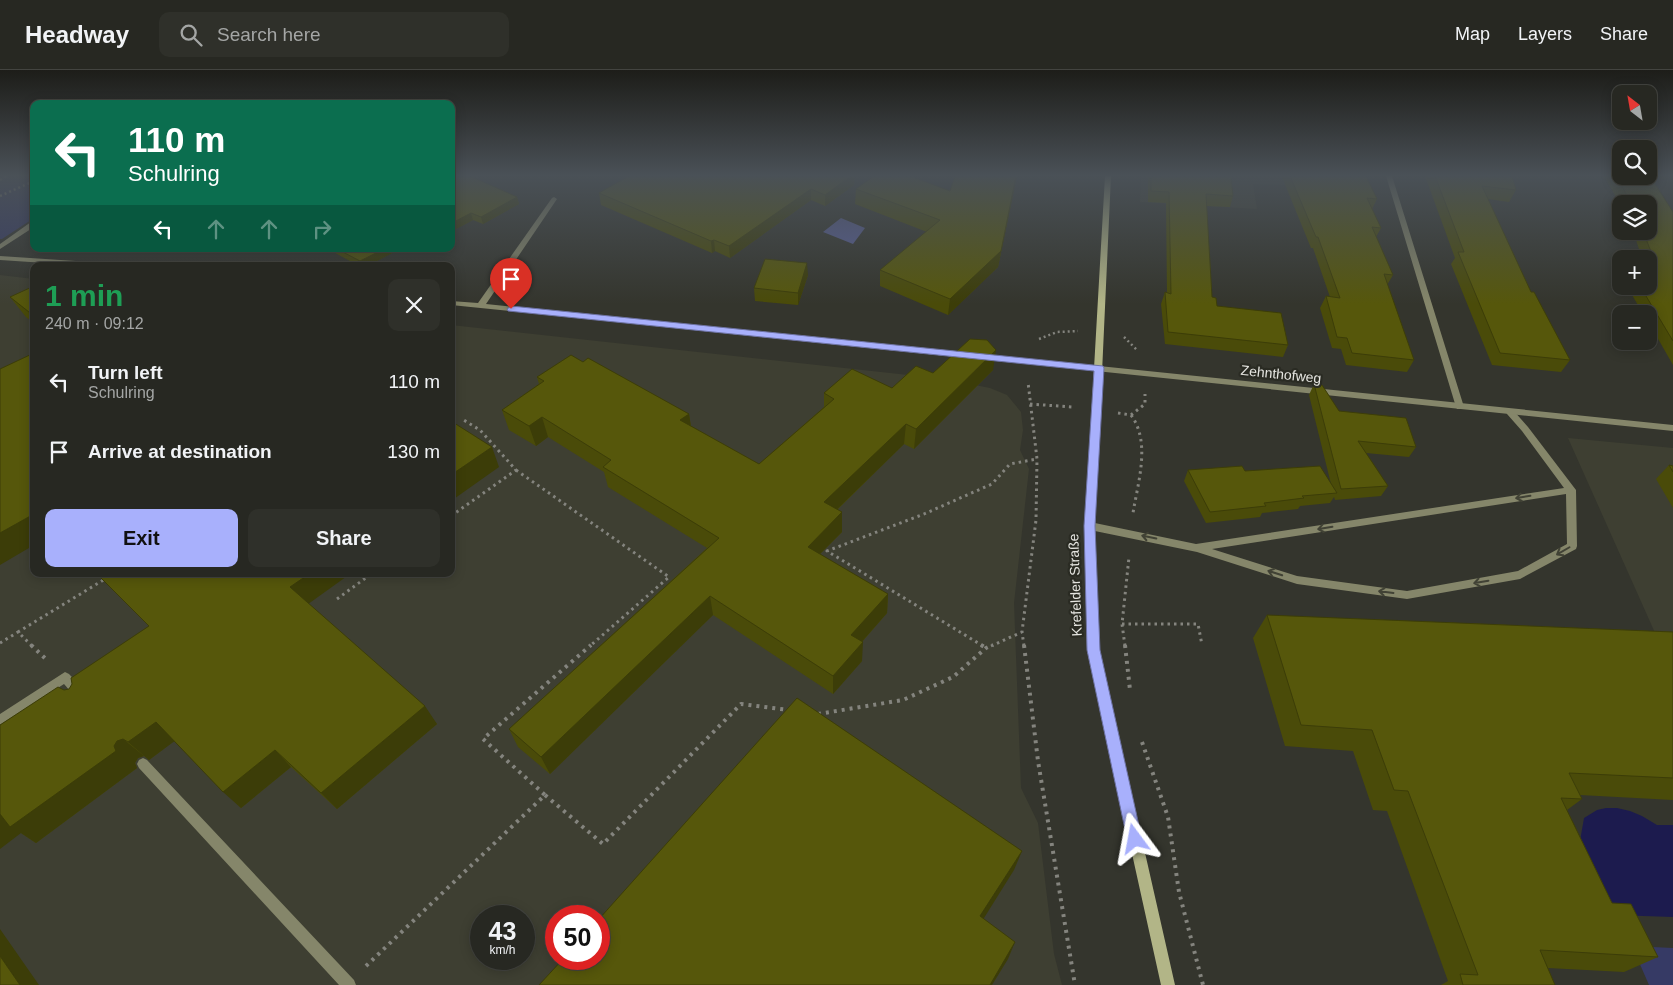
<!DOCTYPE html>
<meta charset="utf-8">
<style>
:root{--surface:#272822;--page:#2f302a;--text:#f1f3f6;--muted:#a4a6a5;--line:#434440;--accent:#a8b0fc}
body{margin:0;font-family:Arial,sans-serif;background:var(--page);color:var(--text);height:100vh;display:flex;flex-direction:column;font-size:19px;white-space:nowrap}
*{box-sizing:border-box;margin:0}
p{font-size:16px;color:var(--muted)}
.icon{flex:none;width:28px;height:28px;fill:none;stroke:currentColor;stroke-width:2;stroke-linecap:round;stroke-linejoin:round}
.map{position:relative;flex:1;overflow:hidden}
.details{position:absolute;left:30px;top:192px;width:425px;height:315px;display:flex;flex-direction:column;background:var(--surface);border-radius:10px;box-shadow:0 2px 12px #0003,0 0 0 1px var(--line)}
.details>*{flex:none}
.hud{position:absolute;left:30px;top:30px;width:425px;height:152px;border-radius:10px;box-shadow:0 2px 12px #0003,0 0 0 1px var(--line);background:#0b6e4f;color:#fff;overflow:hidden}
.needle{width:32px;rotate:329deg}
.fabs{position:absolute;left:1612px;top:15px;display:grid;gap:10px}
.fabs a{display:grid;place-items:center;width:45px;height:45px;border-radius:10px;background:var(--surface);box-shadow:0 2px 12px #0003,0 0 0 1px var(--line);font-size:25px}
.speed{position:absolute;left:470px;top:835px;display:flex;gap:10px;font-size:25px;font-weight:700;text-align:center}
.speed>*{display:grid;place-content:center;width:65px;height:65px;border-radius:50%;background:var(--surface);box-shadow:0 2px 12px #0003,0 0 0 1px var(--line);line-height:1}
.speed small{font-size:12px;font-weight:400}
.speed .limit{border:8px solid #d22;background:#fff;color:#111}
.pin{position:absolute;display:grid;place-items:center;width:42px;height:42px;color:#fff;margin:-51px -21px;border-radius:50% 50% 50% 0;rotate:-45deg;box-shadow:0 0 5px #0007}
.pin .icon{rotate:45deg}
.me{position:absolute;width:55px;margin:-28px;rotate:347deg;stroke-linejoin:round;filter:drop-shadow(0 0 4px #0008)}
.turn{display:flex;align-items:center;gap:18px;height:105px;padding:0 15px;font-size:22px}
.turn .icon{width:65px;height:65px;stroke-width:2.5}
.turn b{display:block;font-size:35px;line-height:42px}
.lanes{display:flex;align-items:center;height:48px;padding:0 15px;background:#0003;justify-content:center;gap:25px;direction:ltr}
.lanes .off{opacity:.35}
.round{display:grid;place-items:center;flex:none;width:52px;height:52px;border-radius:10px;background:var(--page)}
.overview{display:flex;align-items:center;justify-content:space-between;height:85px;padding:0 15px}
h1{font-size:30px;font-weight:700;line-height:38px;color:#1e9e55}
.primary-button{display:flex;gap:10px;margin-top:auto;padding:10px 15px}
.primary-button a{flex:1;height:58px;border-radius:10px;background:var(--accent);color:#111;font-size:20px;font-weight:700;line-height:58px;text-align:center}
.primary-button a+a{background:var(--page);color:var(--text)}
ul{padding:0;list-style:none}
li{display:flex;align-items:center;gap:15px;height:70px;padding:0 15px}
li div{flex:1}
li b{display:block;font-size:19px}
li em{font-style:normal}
header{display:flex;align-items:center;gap:30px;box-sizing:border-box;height:70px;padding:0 25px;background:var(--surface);border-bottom:1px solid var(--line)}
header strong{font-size:24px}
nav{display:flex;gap:28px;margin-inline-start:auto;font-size:18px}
.search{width:350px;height:45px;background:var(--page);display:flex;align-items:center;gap:12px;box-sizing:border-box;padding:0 18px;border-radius:10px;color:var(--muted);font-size:19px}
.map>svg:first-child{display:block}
.built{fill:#3e3f32;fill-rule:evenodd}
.green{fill:#363a65}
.forest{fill:#595f98}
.water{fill:#1c1b4e}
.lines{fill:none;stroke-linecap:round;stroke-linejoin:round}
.path-far2{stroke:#84847e;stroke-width:2.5;stroke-dasharray:2 3;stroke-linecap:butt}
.path-far1{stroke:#84847e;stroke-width:3;stroke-dasharray:2.5 4;stroke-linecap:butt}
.path{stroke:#84847e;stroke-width:4;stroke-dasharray:3 5;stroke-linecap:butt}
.lane{fill:#85866a;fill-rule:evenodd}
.street{fill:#85866a;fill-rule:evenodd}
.secondary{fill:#b2b587;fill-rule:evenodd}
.wall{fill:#4a4b09}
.shaded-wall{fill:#3c3d08}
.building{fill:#56570b;stroke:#3c3d08}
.oneway{stroke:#414235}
.route{fill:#a8b0fc;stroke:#6d72a4}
.labels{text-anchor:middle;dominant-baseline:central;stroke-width:4.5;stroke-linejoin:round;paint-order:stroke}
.street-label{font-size:14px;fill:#e5e5e0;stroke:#2a2b23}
</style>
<header>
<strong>Headway</strong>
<div class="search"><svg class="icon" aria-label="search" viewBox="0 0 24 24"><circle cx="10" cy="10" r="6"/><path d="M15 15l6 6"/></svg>Search here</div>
<nav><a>Map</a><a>Layers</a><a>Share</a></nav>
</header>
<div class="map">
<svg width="1673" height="915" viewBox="0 0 1673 915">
<rect width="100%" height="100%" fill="#34352d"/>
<path class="built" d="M 1141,106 L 1311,106 L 1313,116 L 1253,114 L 1257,139 L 1140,132 Z
M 0,205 L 34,209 L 34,504 L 451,504 L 451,255 L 945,309 L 990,318 L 1007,325 L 1021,342 L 1023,360 L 1020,380 L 1029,399 L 1014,533 L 1021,718 L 1038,753 L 1054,884 L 1062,915 L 0,915 ZM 481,846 L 524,846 L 524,889 L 481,889 ZM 556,846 L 599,846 L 599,889 L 556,889 Z
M 1568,368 L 1673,378 L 1673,564 L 1656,565 Z"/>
<path class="green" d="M 0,106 L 34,106 L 34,148 L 2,169 L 0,169 Z
M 1632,876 L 1673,878 L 1673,915 L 1649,915 Z"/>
<path class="forest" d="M 841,148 L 865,158 L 853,174 L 823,162 Z"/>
<path class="water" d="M 1606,738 L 1617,738 L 1630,741 L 1642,746 L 1657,755 L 1673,755 L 1673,847 L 1614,845 L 1580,771 L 1584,748 L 1597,740 Z"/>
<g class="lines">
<path class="path-far2" d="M 0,110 L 7,106
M 0,126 L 34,111
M 1124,267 L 1137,280
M 1039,269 L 1057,262 L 1078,261"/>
<path class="path-far1" d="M 1030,334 L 1072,337
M 1118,343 L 1131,345 L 1145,334 L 1145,324
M 1131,345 C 1151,372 1138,412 1133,443
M 516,400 L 669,507 L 590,576
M 451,446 L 516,400 L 480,360 L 462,349
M 337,529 L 371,504
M 1122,554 L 1198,554 L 1202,575
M 0,573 L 18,562
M 32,576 L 18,562 L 105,509
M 983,576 L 827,481 L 924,444 L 992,414 L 1010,394 L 1037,389
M 991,576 L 1022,562
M 1024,576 L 1022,562 L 1036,450 L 1037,389 L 1028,312
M 1125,576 L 1122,554 L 1129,487"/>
<path class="path" d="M 31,575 L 48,591
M 981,575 L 986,578
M 1024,575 L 1038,691 L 1075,915
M 1125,575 L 1130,620
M 818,644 L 903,630 L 953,607 L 986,578 L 993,575
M 1142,672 L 1168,747 L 1179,822 L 1203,915
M 545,725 L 603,774 L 741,634 L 789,640
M 366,896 L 545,725 L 483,669 L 591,575"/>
<path class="lane" d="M 1386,106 L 1392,106 L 1464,337 L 1463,339 L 1457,339 L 1456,337 Z
M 31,152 L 34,152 L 34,157 L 0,179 L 0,174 Z
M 1510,339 L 1513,340 L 1528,357 L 1576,420 L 1577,476 L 1576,479 L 1520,509 L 1407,529 L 1297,514 L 1197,482 L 1090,460 L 1085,456 L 1090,452 L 1196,474 L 1564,418 L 1522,361 L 1507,344 L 1506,342 ZM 1566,424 L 1567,474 L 1518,501 L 1407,521 L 1297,506 L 1212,479 Z
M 65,602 L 69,604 L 85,621 L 87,625 L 85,629 C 76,632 70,620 64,614 L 0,655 L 0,644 Z
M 143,688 L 147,690 L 354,910 L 356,915 L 339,915 L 139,698 L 137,694 L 139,690 Z"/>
<path class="street" d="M 554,127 L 557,129 L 486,234 L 966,282 L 970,285 L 966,288 L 451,235 L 451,231 L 478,233 L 552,128 Z
M 0,186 L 121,194 L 125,196 L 91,196 L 0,190 Z
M 983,284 L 1673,355 L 1673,361 L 980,289 L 979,287 Z"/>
<path class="secondary" d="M 1105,106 L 1111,106 L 1095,456 L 1099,580 L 1175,915 L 1161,915 L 1087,580 L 1085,456 Z"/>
</g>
<path class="wall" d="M 451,106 L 478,106 L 474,108 L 517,127 L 519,134 L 483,154 L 473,150 L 454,160 L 451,158 Z
M 629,106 L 855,106 L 854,115 L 825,136 L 811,130 L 730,188 L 715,181 L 712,183 L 601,135 L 599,123 Z
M 955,106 L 1017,106 L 998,197 L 948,245 L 880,216 L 880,200 L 927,162 L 855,134 L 856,119 L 950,121 Z
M 1148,106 L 1231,106 L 1233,126 L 1230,137 L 1206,136 L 1212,227 L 1217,236 L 1288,275 L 1283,287 L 1165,274 L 1161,234 L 1165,222 L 1167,223 L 1166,133 L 1148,132 Z
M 1275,106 L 1366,106 L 1377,129 L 1372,139 L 1381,158 L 1376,167 L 1393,205 L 1387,215 L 1414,290 L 1407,302 L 1346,295 L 1341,279 L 1332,278 L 1320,238 L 1326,226 L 1330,227 L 1313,178 L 1311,178 L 1282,107 Z
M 1425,106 L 1512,106 L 1516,120 L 1509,132 L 1488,129 L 1531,222 L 1570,290 L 1561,302 L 1492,295 L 1451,194 L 1455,188 Z
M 1604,106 L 1650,106 L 1673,142 L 1673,295 L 1649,253 L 1649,244 L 1643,244 L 1627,216 L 1649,216 L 1649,189 L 1631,189 L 1635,184 L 1641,185 L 1633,161 L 1649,161 L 1649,134 L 1621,134 L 1621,136 Z
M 328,179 L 400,179 L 367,196 L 359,196 Z
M 808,205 L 798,235 L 755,231 L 754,218 Z
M 34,216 L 34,253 L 26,247 L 10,227 Z
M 583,292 L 689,344 L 691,356 L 759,394 L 824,337 L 824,323 L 892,318 L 933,303 L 993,300 L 914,379 L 904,374 L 837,440 L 842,462 L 820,484 L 888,524 L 887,543 L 862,572 L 862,591 L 833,624 L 713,545 L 550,704 L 518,677 L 509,659 L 707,478 L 608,417 L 604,402 L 548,367 L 536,376 L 509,360 L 502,340 L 539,314 L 537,307 Z
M 1314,314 L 1339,341 L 1416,377 L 1409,387 L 1366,383 L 1388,416 L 1381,426 L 1335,430 L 1334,427 L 1330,433 L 1300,436 L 1298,439 L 1262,443 L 1260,447 L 1206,453 L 1184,411 L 1188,400 L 1245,401 L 1331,414 L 1309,325 Z
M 1669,395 L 1673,396 L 1673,438 L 1656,409 Z
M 97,504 L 308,534 L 437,654 L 337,739 L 291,697 L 241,738 L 174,671 L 149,690 L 144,686 L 138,688 L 135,693 L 137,698 L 36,773 L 21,763 L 64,620 L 69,619 L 149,556 Z
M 1267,545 L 1673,562 L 1673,730 L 1580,725 L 1582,729 L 1567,740 L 1612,833 L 1658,887 L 1624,902 L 1548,898 L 1555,915 L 1441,915 L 1448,911 L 1387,741 L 1373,740 L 1353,681 L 1285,676 L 1253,568 Z"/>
<path class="shaded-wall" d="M 851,106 L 855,106 L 854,115 L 825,136 L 825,125 Z
M 1016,106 L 1017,106 L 998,197 L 948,245 L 950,229 Z
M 811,119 L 811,130 L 730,188 L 729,176 Z
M 517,127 L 519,134 L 483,154 L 481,147 Z
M 471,143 L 473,150 L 454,160 L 452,153 Z
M 714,170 L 715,181 L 712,183 L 711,171 Z
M 384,179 L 400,179 L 367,196 L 362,196 L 360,191 Z
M 807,193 L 808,205 L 798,235 L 798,223 Z
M 996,280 L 993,300 L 914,379 L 916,359 Z
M 689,344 L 692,364 L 680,350 Z
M 542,347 L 548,367 L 536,376 L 529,356 Z
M 906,354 L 904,374 L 824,452 L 824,432 Z
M 492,377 L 499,397 L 451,431 L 451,405 Z
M 842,442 L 842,462 L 808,496 L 808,477 Z
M 34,444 L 34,475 L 0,495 L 0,463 Z
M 309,504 L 350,504 L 304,537 L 290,517 Z
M 888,524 L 887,543 L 851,584 L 851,565 Z
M 710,526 L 713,545 L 550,704 L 541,687 Z
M 863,572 L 862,591 L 833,624 L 833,606 Z
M 425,636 L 437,654 L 337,739 L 321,723 Z
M 156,652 L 176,670 L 149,690 L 128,672 Z
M 123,669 L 144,686 L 138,688 L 135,693 L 137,698 L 36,773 L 21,763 L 0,779 L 0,744 L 114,676 L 117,671 Z
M 275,680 L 291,697 L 241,738 L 223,722 Z
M 1022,781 L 1014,800 L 974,864 L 980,846 Z
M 0,859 L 39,915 L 20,915 L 0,886 Z
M 1015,872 L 1008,889 L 992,915 L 990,915 Z"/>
<path class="building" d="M 451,106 L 470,106 L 517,127 L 481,147 L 471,143 L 452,153 Z
M 629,106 L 851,106 L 825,125 L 811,119 L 729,176 L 714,170 L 711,171 L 599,123 Z
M 874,106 L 910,106 L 950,121 L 955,106 L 1016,106 L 1001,181 L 950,229 L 880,200 L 940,150 L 856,119 Z
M 1151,106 L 1231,106 L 1233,126 L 1206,124 L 1212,227 L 1216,228 L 1217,236 L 1281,243 L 1288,275 L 1168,262 L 1165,222 L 1171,224 L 1169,122 L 1151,121 Z
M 1290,106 L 1366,106 L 1377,129 L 1367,128 L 1381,158 L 1372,157 L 1393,205 L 1384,204 L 1414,290 L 1352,283 L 1347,268 L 1337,267 L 1326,226 L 1340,228 L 1318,167 L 1316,167 Z
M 1435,106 L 1512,106 L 1516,120 L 1482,116 L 1531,222 L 1534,222 L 1570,290 L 1500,283 L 1458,182 L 1464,182 Z
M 1616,106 L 1650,106 L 1673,142 L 1673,271 L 1640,216 L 1649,216 L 1649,189 L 1637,189 L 1635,184 L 1653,187 L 1643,161 L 1649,161 L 1649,134 L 1632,134 Z
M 337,179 L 384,179 L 360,191 Z
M 765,189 L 807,193 L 798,223 L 754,218 Z
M 34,216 L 34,246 L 10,227 Z
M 970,269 L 987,270 L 996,280 L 916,359 L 906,354 L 824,432 L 842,442 L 808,477 L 888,524 L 851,565 L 863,572 L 833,606 L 710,526 L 541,687 L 509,659 L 719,468 L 603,397 L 611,390 L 542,347 L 529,356 L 502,340 L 544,311 L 537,307 L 571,285 L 583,292 L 588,288 L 689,344 L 680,350 L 759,394 L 834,329 L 824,323 L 852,299 L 892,318 L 916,296 L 933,303 Z
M 34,283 L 34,444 L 0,463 L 0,299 Z
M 1314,314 L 1322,315 L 1339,341 L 1406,348 L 1416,377 L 1358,371 L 1388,416 L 1341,419 Z
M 451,351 L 492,377 L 451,405 Z
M 1669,395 L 1673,396 L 1673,402 Z
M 1242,396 L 1245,401 L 1320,396 L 1337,423 L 1302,426 L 1304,428 L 1264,433 L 1266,436 L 1210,442 L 1188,400 Z
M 97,504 L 309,504 L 290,517 L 425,636 L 321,723 L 275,680 L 223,722 L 156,652 L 128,672 L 123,669 L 117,671 L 114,676 L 116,681 L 10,757 L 0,744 L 0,655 L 58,617 L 64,620 L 69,619 L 72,614 L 71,608 L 149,556 Z
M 1267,545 L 1673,562 L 1673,708 L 1569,703 L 1582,729 L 1561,728 L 1612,833 L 1631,834 L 1658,887 L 1540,880 L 1555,915 L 1463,915 L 1460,904 L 1478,905 L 1408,721 L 1394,720 L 1372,660 L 1301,655 Z
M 797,628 L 1022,781 L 980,846 L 1015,872 L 990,915 L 539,915 L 563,889 L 599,889 L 599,849 Z
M 0,886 L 20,915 L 0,915 Z"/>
<defs><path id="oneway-shaft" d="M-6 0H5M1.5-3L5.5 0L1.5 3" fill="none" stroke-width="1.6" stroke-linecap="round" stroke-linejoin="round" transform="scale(1.25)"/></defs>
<g class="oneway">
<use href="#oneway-shaft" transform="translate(1523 427) rotate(171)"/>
<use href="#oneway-shaft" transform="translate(1325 458) rotate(171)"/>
<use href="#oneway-shaft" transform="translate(1149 467) rotate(-168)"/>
<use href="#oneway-shaft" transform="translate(1563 481) rotate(150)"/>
<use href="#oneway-shaft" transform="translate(1275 503) rotate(-162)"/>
<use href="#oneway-shaft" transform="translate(1481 512) rotate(170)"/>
<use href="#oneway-shaft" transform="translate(1386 522) rotate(-173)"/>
</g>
<linearGradient id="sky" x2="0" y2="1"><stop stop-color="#1d1d19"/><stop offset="0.45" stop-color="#4a5157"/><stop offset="1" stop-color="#4a5157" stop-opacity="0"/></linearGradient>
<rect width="1673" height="234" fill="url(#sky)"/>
<path class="route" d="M 511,236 L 1103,296 L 1104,298 L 1095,456 L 1100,580 L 1142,769 L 1140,774 L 1135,776 L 1130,774 L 1127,769 L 1087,580 L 1084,456 L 1094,301 L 508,241 L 507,239 Z"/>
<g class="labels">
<g class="street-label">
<text transform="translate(1281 304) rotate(6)">Zehnthofweg</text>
<text transform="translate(1075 515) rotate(-92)">Krefelder Straße</text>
</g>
</g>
</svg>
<div class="fabs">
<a><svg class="needle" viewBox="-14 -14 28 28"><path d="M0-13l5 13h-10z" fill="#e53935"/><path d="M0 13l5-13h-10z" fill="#a4a6a5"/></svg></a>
<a><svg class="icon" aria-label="search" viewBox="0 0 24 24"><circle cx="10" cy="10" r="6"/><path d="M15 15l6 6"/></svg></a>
<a><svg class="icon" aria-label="layers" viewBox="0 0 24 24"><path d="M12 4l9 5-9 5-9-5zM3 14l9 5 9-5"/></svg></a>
<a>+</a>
<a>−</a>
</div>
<div class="speed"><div>43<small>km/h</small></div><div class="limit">50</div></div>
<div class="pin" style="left:511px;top:239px;background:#d93025"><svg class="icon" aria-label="arrive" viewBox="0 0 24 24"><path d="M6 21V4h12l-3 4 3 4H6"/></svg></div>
<svg class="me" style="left:1135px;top:769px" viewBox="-20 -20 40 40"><path d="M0-17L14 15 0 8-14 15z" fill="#a8b0fc" stroke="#fff" stroke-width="4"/></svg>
<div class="hud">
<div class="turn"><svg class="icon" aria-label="left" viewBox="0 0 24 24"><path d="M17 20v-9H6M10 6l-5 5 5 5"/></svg><div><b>110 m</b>Schulring</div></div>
<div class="lanes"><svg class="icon" aria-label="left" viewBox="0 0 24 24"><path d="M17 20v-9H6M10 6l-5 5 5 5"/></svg><svg class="icon off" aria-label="ahead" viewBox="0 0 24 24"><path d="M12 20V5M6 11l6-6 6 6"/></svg><svg class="icon off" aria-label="ahead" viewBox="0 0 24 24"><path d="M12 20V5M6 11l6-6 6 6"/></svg><svg class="icon off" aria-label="right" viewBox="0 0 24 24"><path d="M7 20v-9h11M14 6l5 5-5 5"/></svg></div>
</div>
<section class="details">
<div class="overview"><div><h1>1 min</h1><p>240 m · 09:12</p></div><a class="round"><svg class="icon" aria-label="close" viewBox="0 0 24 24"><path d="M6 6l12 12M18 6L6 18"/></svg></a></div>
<ul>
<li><svg class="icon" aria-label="left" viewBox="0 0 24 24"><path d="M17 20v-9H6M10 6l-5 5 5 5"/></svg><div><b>Turn left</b><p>Schulring</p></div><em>110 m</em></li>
<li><svg class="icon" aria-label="arrive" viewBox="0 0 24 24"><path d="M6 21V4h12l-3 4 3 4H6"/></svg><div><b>Arrive at destination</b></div><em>130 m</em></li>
</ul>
<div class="primary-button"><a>Exit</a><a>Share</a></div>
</section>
</div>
